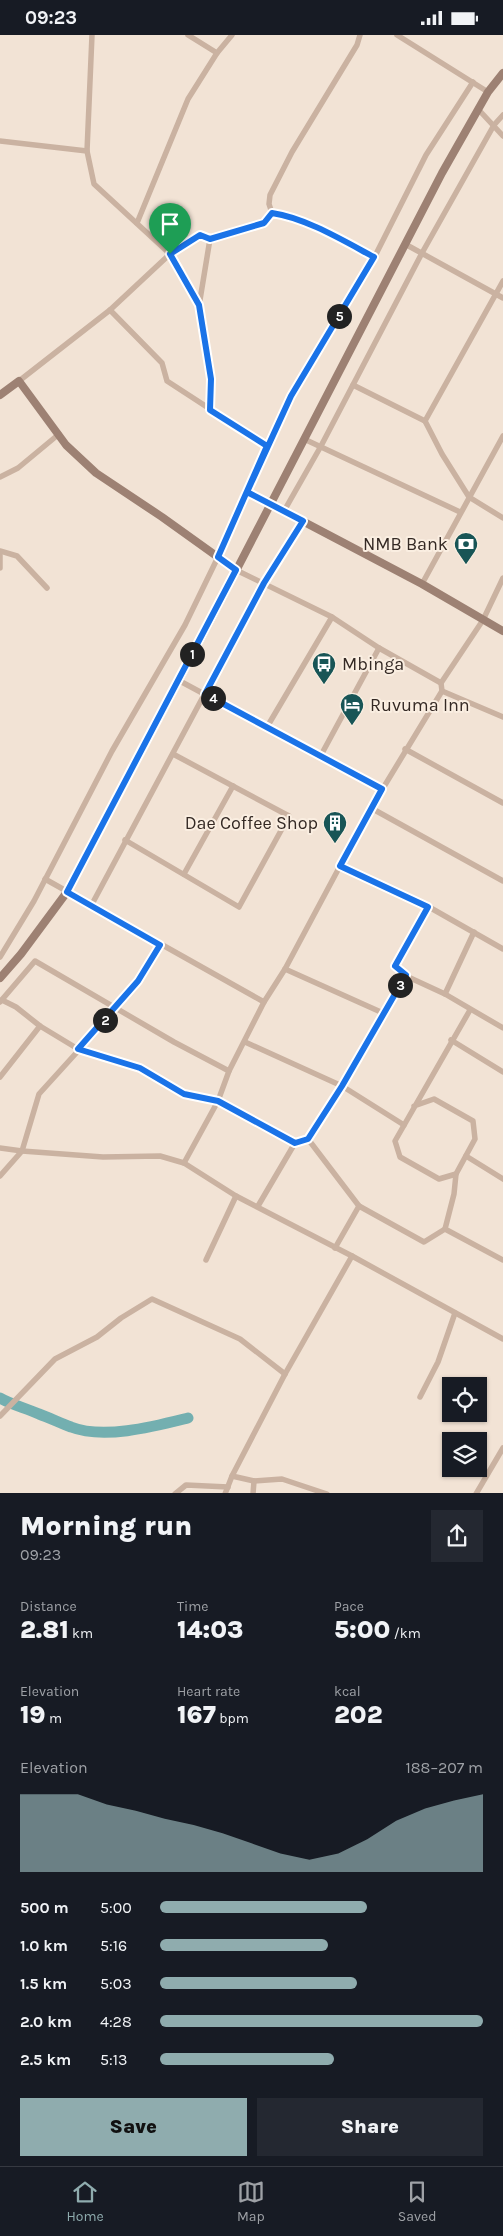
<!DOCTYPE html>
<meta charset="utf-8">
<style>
:root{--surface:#171b24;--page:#242831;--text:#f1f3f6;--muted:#9ea1a6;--line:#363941;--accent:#8facae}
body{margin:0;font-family:Karla,sans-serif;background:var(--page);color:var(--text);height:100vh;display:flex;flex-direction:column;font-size:19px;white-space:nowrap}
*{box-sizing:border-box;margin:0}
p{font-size:16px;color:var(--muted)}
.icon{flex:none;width:28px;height:28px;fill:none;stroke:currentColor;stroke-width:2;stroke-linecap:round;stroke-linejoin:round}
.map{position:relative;height:1458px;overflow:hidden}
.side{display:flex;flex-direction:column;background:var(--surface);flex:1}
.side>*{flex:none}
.controls{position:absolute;left:442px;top:1342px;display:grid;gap:10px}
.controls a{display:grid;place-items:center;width:45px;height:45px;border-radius:0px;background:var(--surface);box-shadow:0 1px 4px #0004;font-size:25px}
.pin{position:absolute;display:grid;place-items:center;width:42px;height:42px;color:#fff;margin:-51px -21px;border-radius:50% 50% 50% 0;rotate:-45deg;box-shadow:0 0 5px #0007}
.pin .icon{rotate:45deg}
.km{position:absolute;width:25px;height:25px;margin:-12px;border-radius:50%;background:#222;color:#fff;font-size:14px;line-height:25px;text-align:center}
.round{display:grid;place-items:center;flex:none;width:52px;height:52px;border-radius:0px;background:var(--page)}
.overview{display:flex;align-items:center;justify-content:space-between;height:85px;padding:0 20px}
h1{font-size:28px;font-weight:800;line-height:38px}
.metrics{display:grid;grid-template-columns:repeat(3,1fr);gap:8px;height:85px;padding:5px 20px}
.metrics div{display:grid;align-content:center}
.metrics b{font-size:25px;font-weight:800}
.metrics small{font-size:14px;font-weight:400}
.metrics p{font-size:14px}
.chart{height:140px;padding:10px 20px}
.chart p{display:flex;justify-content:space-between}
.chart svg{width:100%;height:90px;margin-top:5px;fill:var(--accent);opacity:.7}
.primary-button{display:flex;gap:10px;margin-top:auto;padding:10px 20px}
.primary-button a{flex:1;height:58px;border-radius:0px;background:var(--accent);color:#111;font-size:20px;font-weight:800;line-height:58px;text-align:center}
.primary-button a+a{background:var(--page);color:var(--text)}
ul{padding:0 20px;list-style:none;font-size:16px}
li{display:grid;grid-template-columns:80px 60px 1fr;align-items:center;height:38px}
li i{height:12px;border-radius:6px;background:var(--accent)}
.status{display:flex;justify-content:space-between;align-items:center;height:35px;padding:0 25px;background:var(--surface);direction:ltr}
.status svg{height:14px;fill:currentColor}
.tab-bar{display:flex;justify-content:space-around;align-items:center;height:70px;border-top:1px solid var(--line);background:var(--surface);font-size:14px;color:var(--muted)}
.tab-bar a{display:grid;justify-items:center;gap:2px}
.tab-bar .on{color:var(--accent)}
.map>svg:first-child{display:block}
</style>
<div class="status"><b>09:23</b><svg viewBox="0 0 49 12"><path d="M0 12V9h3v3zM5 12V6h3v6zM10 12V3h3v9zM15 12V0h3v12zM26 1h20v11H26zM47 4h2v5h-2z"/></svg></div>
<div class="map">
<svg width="503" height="1459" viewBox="0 0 503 1459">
<rect width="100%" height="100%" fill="#f2e3d5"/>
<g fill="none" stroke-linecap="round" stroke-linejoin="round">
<path stroke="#73afb0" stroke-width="11" d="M0,1363C12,1370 26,1373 39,1379C50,1383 60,1388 71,1392C104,1405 156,1391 188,1383"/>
<g stroke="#cab2a1" stroke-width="5.5">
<path d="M92,0L87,116L94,149L170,219L199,271"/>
<path d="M188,0L217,18L232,0"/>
<path d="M397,0L488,57"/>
<path d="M478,74L503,101"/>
<path d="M0,106L87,116"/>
<path d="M272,178L269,169L270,160L292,117L357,10L360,0"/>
<path d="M137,188L188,64L217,18"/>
<path d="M210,204L199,271L211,344L210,375"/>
<path d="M405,209L503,263"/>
<path d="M110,275L162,328L167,346L267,411"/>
<path d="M19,346L110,275L170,219L200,200L210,204L264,188L272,178C306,183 344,206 374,223"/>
<path d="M353,350L425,386L503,246"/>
<path d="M425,386L442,419L469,462L503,483"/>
<path d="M304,404L460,477"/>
<path d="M0,442L18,433L59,399"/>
<path d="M247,457L270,469"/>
<path d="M284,476L321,411L422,218L494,90L503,80"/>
<path d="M0,516L17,521L47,553"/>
<path d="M0,520V533"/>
<path d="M236,535L332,582L379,613L441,648"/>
<path d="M422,549L503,401"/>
<path d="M178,645L381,754"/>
<path d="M442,656L503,682"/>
<path d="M267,692L332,582"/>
<path d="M405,714L503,768"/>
<path d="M320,722L379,613"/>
<path d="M371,773L503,846"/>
<path d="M125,805L239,872L289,781L173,719"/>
<path d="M340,831L429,872L503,914"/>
<path d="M184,839L233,751"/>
<path d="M45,844L264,967"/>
<path d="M91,871L264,548L303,486"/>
<path d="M0,922L34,866L112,716L185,590L218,522L291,361L374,223L426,120L473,47"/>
<path d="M285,934L383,978"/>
<path d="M406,941L445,959L503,993"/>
<path d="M445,959L474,897"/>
<path d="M2,965L16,972L40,991L78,1014L140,1033L184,1059L218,1066L295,1108"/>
<path d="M0,967L35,926L174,1007L229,1036"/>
<path d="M451,1005L503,1037"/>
<path d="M245,1007L342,1051L404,1090"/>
<path d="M0,1042L40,991"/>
<path d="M414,1071L434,1064L473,1086L475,1104L456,1139L439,1144L400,1122L395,1106L470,975"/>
<path d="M308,1104L359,1171L424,1207L445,1194"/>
<path d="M0,1113L22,1116L103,1122L160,1121L184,1128L236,1161L352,1221L503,1304"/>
<path d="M466,1121L503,1144"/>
<path d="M184,1128L218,1066L229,1036L264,967L285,934L371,773L442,656L441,648L483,585L503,543"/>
<path d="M456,1139L454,1159L445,1194L503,1225"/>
<path d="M0,1141L22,1116L39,1059L117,973L138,946L160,910"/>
<path d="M258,1171L295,1108L308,1104L342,1051L406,941L395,931L429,872"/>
<path d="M335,1213L359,1171"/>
<path d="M206,1225L236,1161"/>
<path d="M420,1362L438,1327L455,1278"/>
<path d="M0,1381L55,1324L97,1302L121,1283L152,1264L240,1304L285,1339"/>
<path d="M232,1441L254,1446L282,1444L327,1459"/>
<path d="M175,1459L186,1450L228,1452"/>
<path d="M225,1459L232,1441L285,1339L352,1221"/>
<path d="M253,1459L254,1446"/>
<path d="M476,1459L503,1413"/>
</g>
<g stroke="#9d8173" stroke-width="8">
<path d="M0,360L19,346L66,410L96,438L162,482L236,535"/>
<path d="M270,469L422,549L503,596"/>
<path d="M0,943L21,919L67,857L208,590L442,138L488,57L503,38"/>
</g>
</g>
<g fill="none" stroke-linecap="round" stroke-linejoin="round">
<g stroke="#fff" stroke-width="10">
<path id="route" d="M170,219L199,270L211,344L210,375L267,411L218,522L236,535L67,857L160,910L138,946L78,1014L140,1033L184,1059L218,1066L295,1108L308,1104L342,1051L406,940L395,931L428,872L340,831L382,754L205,659L264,548L303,486L247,457L291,361L374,222C344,206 306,183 272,178L264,188L210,204L200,200L170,219"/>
</g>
<use href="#route" stroke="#1a73e8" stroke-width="6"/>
</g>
<defs>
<g id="bank-pin" transform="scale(1.25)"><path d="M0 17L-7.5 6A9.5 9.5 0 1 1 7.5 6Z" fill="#185556" stroke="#faeee1"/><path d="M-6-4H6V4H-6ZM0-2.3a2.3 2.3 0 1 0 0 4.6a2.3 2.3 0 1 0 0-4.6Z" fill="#fff"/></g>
<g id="bus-pin" transform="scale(1.25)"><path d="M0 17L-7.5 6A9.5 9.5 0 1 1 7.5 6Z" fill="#185556" stroke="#faeee1"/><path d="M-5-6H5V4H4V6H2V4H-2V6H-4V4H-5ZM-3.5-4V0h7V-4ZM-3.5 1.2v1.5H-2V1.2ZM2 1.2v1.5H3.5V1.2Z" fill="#fff"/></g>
<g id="hotel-pin" transform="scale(1.25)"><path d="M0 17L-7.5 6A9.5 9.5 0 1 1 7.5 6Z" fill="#185556" stroke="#faeee1"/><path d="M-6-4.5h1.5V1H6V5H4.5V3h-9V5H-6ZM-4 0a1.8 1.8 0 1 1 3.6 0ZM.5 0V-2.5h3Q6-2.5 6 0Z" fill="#fff"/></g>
<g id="building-pin" transform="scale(1.25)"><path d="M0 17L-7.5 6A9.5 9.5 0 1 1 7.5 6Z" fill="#185556" stroke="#faeee1"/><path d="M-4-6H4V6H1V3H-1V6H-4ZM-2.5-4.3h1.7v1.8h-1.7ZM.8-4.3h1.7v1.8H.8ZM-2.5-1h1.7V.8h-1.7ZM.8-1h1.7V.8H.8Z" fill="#fff"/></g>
</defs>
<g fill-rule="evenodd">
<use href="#bank-pin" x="466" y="509"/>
<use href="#bus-pin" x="324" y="629"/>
<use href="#hotel-pin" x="352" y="670"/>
<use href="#building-pin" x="335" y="788"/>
</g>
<g text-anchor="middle" stroke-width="4" stroke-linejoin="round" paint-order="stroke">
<g font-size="18" fill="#342924" stroke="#faeee1" text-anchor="end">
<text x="448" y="515">NMB Bank</text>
<text x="342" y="635" text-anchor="start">Mbinga</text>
<text x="370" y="676" text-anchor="start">Ruvuma Inn</text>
<text x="318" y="794">Dae Coffee Shop</text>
</g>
</g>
</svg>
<div class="controls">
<a><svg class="icon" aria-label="locate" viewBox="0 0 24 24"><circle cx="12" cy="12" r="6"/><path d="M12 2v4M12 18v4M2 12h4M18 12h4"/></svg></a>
<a><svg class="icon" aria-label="layers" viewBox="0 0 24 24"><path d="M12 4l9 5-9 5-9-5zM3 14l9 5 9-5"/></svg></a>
</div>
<div class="pin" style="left:170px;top:219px;background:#1e9e55"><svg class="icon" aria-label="arrive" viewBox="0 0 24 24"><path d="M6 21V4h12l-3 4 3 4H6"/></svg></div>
<b class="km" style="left:192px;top:619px">1</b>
<b class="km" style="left:105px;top:985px">2</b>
<b class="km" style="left:400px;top:950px">3</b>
<b class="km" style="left:213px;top:663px">4</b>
<b class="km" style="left:339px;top:281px">5</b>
</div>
<section class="side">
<div class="overview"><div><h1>Morning run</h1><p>09:23</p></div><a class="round"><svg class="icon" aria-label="share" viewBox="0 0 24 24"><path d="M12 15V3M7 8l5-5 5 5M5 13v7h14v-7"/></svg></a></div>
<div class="metrics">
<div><p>Distance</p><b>2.81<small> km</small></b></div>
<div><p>Time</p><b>14:03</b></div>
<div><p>Pace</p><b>5:00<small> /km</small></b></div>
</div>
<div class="metrics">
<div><p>Elevation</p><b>19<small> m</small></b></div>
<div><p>Heart rate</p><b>167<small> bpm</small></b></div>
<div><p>kcal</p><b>202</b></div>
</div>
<div class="chart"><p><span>Elevation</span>188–207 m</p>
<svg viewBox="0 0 160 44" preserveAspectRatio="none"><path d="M0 44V6L10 6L20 6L30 11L40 14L50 18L60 21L70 25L80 30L90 35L100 38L110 35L120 28L130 19L140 13L150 9L160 6V44z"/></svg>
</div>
<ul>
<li><b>500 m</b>5:00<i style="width:64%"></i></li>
<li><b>1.0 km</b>5:16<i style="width:52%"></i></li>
<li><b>1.5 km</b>5:03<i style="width:61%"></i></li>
<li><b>2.0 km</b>4:28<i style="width:100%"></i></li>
<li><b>2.5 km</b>5:13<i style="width:54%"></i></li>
</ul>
<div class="primary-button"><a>Save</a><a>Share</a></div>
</section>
<nav class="tab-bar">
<a class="on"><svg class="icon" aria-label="home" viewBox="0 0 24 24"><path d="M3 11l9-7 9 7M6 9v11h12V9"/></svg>Home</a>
<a><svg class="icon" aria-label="map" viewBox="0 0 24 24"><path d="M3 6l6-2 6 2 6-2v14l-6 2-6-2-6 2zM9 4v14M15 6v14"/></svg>Map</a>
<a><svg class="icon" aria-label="saved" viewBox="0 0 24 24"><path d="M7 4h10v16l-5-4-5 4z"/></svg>Saved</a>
</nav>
